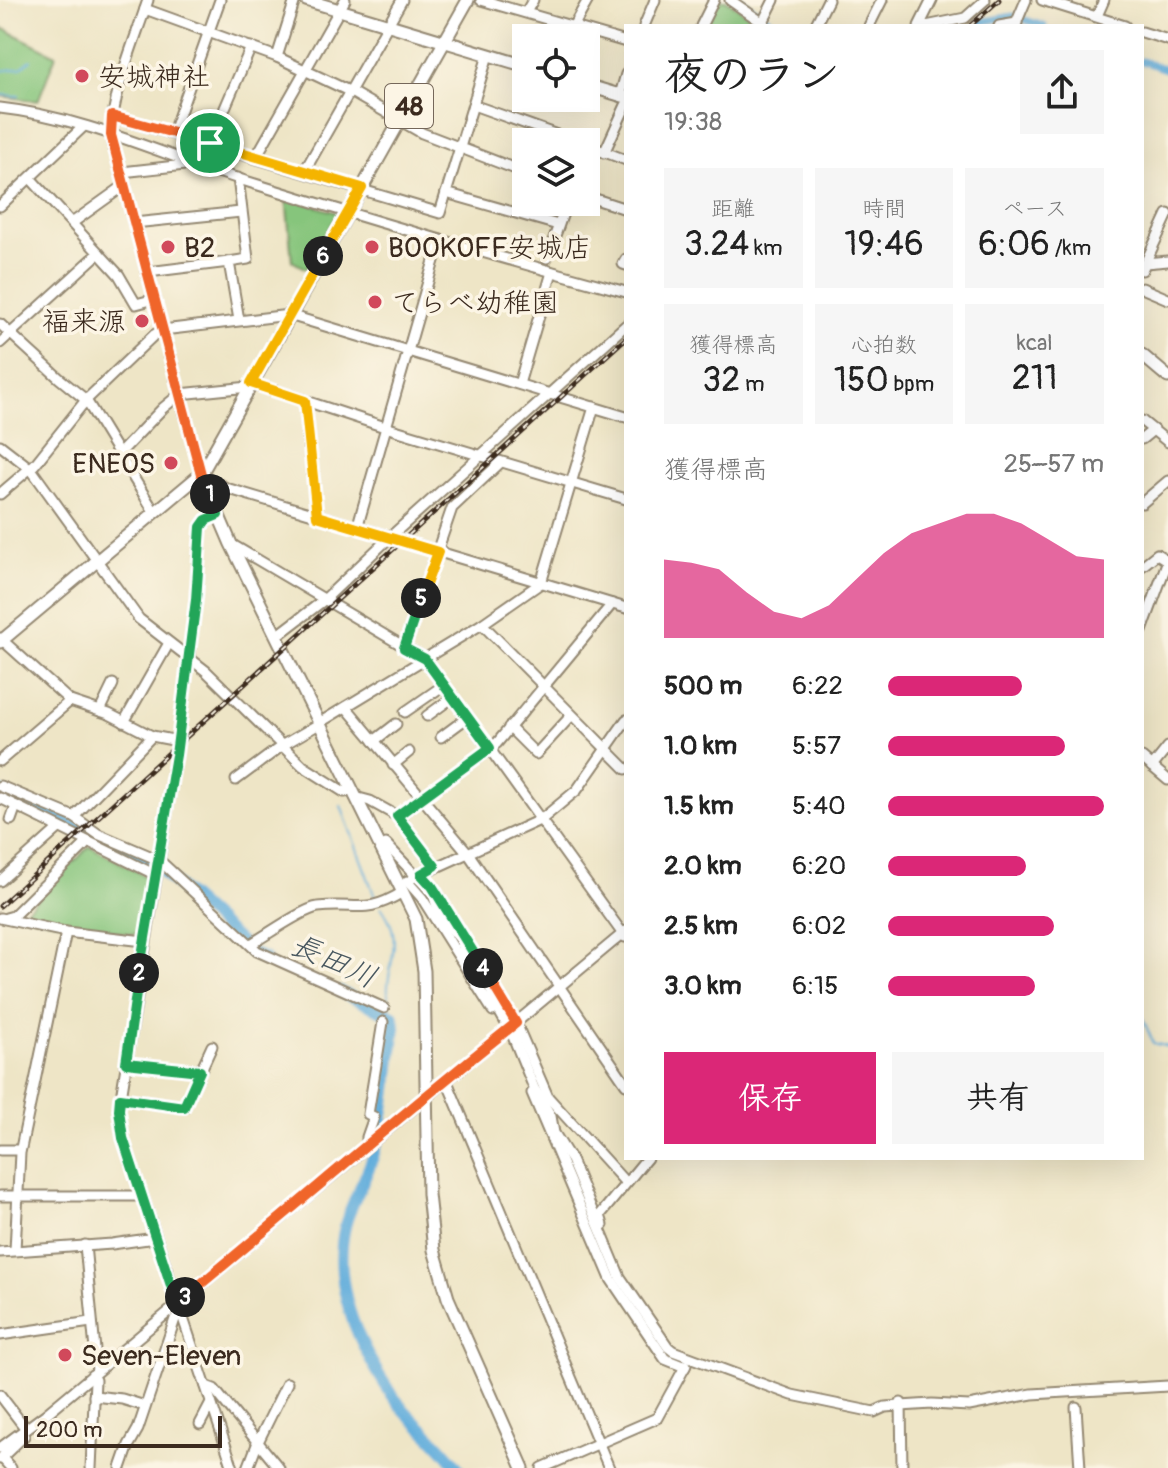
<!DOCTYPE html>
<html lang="ja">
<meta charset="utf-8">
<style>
:root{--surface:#fff;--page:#f6f6f6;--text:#222;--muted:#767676;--accent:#db2777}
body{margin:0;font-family:Pangolin,"Klee One",sans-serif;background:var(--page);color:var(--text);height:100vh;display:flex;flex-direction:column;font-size:30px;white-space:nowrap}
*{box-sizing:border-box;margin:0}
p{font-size:26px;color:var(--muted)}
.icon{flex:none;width:44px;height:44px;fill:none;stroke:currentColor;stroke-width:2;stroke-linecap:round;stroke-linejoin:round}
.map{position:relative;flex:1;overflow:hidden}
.details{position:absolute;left:624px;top:24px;width:520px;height:1136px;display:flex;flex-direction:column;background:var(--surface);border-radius:0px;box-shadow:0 8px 32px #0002}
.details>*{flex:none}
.buttons{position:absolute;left:512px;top:24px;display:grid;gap:16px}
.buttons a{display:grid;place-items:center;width:88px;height:88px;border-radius:0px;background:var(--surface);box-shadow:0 8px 32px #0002;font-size:40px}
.scale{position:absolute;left:24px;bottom:20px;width:198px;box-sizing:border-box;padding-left:8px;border:4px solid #3b2a1e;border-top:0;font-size:22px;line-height:28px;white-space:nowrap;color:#3b2a1e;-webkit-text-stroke:6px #fcf5e5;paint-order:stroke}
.pin{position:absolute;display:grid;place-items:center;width:68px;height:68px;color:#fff;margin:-34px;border:4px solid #fff;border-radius:50%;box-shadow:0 2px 8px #0007}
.km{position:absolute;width:40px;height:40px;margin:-20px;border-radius:50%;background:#222;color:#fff;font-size:22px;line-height:40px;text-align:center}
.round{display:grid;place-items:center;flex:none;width:84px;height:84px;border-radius:0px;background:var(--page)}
.head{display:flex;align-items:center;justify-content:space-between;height:136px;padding:0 40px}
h1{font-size:44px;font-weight:600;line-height:60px}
.metrics{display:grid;grid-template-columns:repeat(3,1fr);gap:12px;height:136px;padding:8px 40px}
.metrics div{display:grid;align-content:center;border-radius:0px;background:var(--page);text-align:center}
.metrics b{font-size:34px;font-weight:600}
.metrics small{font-size:22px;font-weight:400}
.metrics p{font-size:22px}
.chart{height:224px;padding:16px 40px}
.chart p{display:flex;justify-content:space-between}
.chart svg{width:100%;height:144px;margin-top:8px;fill:var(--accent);opacity:.7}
.cta{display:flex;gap:16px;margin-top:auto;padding:16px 40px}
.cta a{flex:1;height:92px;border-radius:0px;background:var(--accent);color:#fff;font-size:32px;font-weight:600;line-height:92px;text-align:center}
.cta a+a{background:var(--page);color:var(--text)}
ul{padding:0 40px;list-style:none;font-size:26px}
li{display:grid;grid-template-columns:128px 96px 1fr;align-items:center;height:60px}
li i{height:20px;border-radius:10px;background:var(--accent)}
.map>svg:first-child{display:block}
</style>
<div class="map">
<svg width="1168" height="1468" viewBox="0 0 1168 1468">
<rect width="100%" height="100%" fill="#fcf5e5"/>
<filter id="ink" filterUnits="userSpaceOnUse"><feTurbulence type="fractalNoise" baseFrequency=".0125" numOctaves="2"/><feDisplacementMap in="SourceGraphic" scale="16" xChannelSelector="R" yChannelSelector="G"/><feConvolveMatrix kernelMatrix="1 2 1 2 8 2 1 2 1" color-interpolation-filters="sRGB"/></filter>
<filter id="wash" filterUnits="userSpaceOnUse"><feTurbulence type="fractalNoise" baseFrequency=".006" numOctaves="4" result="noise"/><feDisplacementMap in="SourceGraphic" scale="32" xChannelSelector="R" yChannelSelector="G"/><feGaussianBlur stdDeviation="1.8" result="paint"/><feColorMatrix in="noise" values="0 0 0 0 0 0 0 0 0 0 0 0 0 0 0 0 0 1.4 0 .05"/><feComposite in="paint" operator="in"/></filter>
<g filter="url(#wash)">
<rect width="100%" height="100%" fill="#eee5c6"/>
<g fill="#86c57c" stroke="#60784d" stroke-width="2">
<path d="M717,0H726L758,22V26H704Z"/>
<path d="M0,27L56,55L38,101L0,96Z"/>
<path d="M286,197L338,213L306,269L292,261Z"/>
<path d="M90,846L147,877L135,935L21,915Z"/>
</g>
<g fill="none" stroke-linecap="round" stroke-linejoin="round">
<g stroke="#64aedc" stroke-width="2">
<path d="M0,71L21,68L31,60"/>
<path d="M0,95L19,96"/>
<path d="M341,806L377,902"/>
<path d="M381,907C412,947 375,974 393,1016"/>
<path d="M1142,1016L1153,1043L1168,1047"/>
</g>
<g stroke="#64aedc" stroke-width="7">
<path d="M740,0L778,26"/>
<path d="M981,22L1013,16L1044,26"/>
<path d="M1142,61L1168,70"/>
</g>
<g stroke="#64aedc" stroke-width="12">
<path d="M0,792L151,862L252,953L265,959"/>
<path d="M340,992L393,1016L395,1027C389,1069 386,1113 374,1153C367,1179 351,1201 345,1226C332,1284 356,1339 386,1386C407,1420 437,1437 458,1468"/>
</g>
</g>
</g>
<g filter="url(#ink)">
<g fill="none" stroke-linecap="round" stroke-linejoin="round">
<g stroke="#948872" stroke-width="13">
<g id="minor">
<path d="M148,0C134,43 113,90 111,135L201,474L226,488L626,608"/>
<path d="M481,0L626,42"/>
<path d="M730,0L763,23"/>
<path d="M1042,0L1125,26"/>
<path d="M145,9L277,57L351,92L422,133L526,173"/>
<path d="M526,12L533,0"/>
<path d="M1097,16L1104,0"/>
<path d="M574,25L588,0"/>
<path d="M644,26L655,0"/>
<path d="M701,26L714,0"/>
<path d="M761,26L774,0"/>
<path d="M815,26L828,0"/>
<path d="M869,26L882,0"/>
<path d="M919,26L932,0"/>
<path d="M926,26L965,18L985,0"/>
<path d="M999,26L1017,23"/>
<path d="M1015,26L1026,0"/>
<path d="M1142,32L1168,40"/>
<path d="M277,57L295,0"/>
<path d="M620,95L626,74"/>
<path d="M473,105L577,142"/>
<path d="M0,108C83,117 161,154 239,179C367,219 496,257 626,292"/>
<path d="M112,116L440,213L488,55"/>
<path d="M173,132L220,0"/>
<path d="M210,143L251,47"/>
<path d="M586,145L626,160"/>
<path d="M604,153L626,105"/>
<path d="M256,157L345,0"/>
<path d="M586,160L592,148"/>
<path d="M122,172L194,164"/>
<path d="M304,172L402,0"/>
<path d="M238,178L248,259L229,262L239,320"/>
<path d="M31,179L119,275L136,304L155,299"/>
<path d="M446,193L558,225"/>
<path d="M586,196L626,209"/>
<path d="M0,206L83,127"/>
<path d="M72,223L125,185"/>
<path d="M134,223L241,212"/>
<path d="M547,258L567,202"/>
<path d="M626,259L623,264L626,265"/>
<path d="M1145,263L1168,261"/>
<path d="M1142,270L1168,214"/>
<path d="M148,272L229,262"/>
<path d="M1142,288L1168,299"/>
<path d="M0,324L59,378L86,400L155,513"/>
<path d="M0,343L99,253"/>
<path d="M251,383L385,427L626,499"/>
<path d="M519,384L552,272"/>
<path d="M305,401L317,516"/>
<path d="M1142,421L1168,442"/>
<path d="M1142,439L1153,430"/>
<path d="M0,445L31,469L139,619L206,671L303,766L344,792L352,791"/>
<path d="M120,453L163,408L180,394L249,387"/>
<path d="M0,494L35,464L86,400L154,335L163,330L289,315L626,417"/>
<path d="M1142,503L1168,481"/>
<path d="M218,515L206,520L201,527L196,600L176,755L119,1110L123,1138L233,1468"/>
<path d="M357,528L440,240"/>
<path d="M231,544L425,659L625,937"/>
<path d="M1142,566L1157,554L1168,561"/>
<path d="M482,624L626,769"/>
<path d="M1142,631L1168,560"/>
<path d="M277,636L324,600L390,537L626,325"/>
<path d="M0,638L70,701L109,714L152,736L178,741"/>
<path d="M404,648L452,508L501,462"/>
<path d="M346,707L468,853L626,1084"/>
<path d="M100,711L113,684"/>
<path d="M405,712L444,685"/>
<path d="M427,716L453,697"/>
<path d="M124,722L169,643"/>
<path d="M319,723L482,624L541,583L594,407"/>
<path d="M509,727L536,754L571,716"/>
<path d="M441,737L468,717"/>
<path d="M374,741L396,724"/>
<path d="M1142,758L1168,780"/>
<path d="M0,761L70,701"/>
<path d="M393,765L409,752"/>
<path d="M1152,767L1168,747"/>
<path d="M236,780L283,745L319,724"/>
<path d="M0,786L74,817L98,834L159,860L257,951L384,1008"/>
<path d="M355,797L370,801L397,816"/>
<path d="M0,798L156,875"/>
<path d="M74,817L152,736"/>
<path d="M11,820L16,806"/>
<path d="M386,844L433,894L440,916L461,940L466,959L475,974L490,986L494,1002L512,1034L534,1088L551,1116L554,1133L571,1160L620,1277L668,1347L673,1351L792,1395L874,1412L885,1407L932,1404L969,1406L1032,1394L1168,1386"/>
<path d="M435,866L397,816L497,743L612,604"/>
<path d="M413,878L542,819L577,790L626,720"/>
<path d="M0,881L59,828"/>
<path d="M407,881L422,898L493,1011"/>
<path d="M438,895L516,1023L548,1097L626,1183"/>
<path d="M0,918L66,932L144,941"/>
<path d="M6,918L13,916L88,842"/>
<path d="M251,944C265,936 303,909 318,907C358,902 363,916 403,892"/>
<path d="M126,1063L200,1071"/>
<path d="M446,1079L609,1468"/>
<path d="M532,1093L611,1279L665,1359L685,1367"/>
<path d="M120,1098L184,1107L212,1046"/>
<path d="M367,1147V1137L374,1117L368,1114L383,1022"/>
<path d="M0,1150H20"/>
<path d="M0,1196H142"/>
<path d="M603,1225L600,1215L647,1158"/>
<path d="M85,1245L97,1371"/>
<path d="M15,1250L20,1153L66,932"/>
<path d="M0,1252L112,1244L155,1238"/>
<path d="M0,1335L91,1322"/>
<path d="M206,1386L214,1389L279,1468"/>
<path d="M0,1395L26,1429"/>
<path d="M94,1396L122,1399L145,1406"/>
<path d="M901,1403L902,1468"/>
<path d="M1076,1407L1080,1468"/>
<path d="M200,1424L211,1403"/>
<path d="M0,1448L46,1414L626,931"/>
<path d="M2,1458L11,1468"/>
<path d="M0,1459L24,1436"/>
<path d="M91,1468L95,1380L92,1375"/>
<path d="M121,1468L129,1445L138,1429L175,1319"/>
<path d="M248,1468L258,1442L287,1383"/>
<path d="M542,1468L657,1418L686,1365"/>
</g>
</g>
<g stroke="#948872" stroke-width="15">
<g id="major">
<path d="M306,0L526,66"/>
<path d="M586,85L626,97"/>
<path d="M1142,355L1168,377"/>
<path d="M201,474L231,544L416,919L424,971L428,1194L434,1250L448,1298L523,1468"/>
<path d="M0,642L201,474L468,0"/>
</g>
</g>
<use href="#minor" stroke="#fff" stroke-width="9"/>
<use href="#major" stroke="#fff" stroke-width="11"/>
<g stroke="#3b2a1e" stroke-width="5">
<g id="rail">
<path d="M970,26L999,0"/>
<path d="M0,906L626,338"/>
</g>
</g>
<use href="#rail" stroke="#fcf5e5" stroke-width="2" stroke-dasharray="6" stroke-linecap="butt"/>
</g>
</g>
<g fill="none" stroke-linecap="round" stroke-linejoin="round" filter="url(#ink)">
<g stroke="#fff" stroke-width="16">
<path id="split-1" d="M210,494L201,474L111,135L112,116L210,143"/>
</g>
<g stroke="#fff" stroke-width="16">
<path id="split-2" d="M139,973L176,755L196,600L201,527L206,520L218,515L210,494"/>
</g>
<g stroke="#fff" stroke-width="16">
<path id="split-3" d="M139,973L126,1063L200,1071L184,1107L120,1098L119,1110L123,1138L177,1304L185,1297"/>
</g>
<g stroke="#fff" stroke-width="16">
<path id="split-4" d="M185,1297C296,1206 404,1112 516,1023L483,968"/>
</g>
<g stroke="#fff" stroke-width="16">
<path id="split-5" d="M421,598L404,648L425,659L490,748L397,816L435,866L421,874L432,886L483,968"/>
</g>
<g stroke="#fff" stroke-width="16">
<path id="split-6" d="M323,256L251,383L305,401L317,516L438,552L421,598"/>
</g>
<g stroke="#fff" stroke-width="16">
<path id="split-7" d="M210,143L362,188L323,256"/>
</g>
<use href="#split-1" stroke="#f0652b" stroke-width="10"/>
<use href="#split-2" stroke="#22a559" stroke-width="10"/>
<use href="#split-3" stroke="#22a559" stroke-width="10"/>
<use href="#split-4" stroke="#f0652b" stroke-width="10"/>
<use href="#split-5" stroke="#22a559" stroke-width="10"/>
<use href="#split-6" stroke="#f5b400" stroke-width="10"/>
<use href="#split-7" stroke="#f5b400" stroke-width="10"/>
</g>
<g fill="#d1495b" stroke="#fcf5e5" stroke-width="3">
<circle cx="82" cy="76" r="8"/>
<circle cx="168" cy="247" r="8"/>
<circle cx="372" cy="247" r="8"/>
<circle cx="375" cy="302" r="8"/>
<circle cx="142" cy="321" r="8"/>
<circle cx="171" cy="463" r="8"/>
<circle cx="65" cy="1355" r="8"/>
</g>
<g text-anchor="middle" stroke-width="7" stroke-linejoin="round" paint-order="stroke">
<rect fill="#fcf5e5" stroke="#75675a" stroke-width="2" x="385" y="84" width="48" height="44" rx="6"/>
<g font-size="26" font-weight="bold" fill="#3b2a1e">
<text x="409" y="115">48</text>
</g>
<g font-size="28" fill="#3b2a1e" stroke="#fcf5e5" text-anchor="start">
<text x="98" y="86">安城神社</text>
<text x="184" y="257">B2</text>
<text x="388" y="257">BOOKOFF安城店</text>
<text x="391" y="312">てらべ幼稚園</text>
<text x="126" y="331" text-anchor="end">福来源</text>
<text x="155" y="473" text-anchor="end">ENEOS</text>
<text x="81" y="1365">Seven-Eleven</text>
</g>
<g font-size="30" font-style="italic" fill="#495860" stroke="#fcf5e5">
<text transform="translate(334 961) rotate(24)" y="10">長田川</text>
</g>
</g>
</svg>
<div class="buttons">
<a><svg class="icon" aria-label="locate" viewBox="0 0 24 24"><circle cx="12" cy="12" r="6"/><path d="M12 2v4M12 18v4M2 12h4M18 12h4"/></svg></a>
<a><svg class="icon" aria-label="layers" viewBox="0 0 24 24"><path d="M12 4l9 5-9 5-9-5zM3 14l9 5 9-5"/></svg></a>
</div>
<div class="scale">200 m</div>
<div class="pin" style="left:210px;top:143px;background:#1e9e55"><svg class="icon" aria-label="arrive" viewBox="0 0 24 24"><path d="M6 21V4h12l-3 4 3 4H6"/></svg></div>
<b class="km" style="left:210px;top:494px">1</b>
<b class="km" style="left:139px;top:973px">2</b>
<b class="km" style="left:185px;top:1297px">3</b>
<b class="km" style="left:483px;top:968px">4</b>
<b class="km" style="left:421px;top:598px">5</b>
<b class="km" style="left:323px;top:256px">6</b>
<section class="details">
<div class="head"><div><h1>夜のラン</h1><p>19:38</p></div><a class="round"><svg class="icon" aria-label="share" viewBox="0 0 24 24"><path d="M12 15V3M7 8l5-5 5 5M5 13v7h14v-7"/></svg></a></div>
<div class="metrics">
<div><p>距離</p><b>3.24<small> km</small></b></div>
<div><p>時間</p><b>19:46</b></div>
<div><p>ペース</p><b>6:06<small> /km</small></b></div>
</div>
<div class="metrics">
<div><p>獲得標高</p><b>32<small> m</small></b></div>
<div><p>心拍数</p><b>150<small> bpm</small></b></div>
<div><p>kcal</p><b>211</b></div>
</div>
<div class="chart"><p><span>獲得標高</span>25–57 m</p>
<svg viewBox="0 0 160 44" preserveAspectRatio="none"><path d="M0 44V20L10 21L20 23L30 30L40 36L50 38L60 34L70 26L80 18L90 12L100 9L110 6L120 6L130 9L140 14L150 19L160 20V44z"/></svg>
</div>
<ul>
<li><b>500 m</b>6:22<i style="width:62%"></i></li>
<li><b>1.0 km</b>5:57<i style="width:82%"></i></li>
<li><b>1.5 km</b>5:40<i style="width:100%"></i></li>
<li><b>2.0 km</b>6:20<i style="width:64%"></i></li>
<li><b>2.5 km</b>6:02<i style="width:77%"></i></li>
<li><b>3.0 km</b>6:15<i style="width:68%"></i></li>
</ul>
<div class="cta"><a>保存</a><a>共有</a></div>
</section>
</div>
